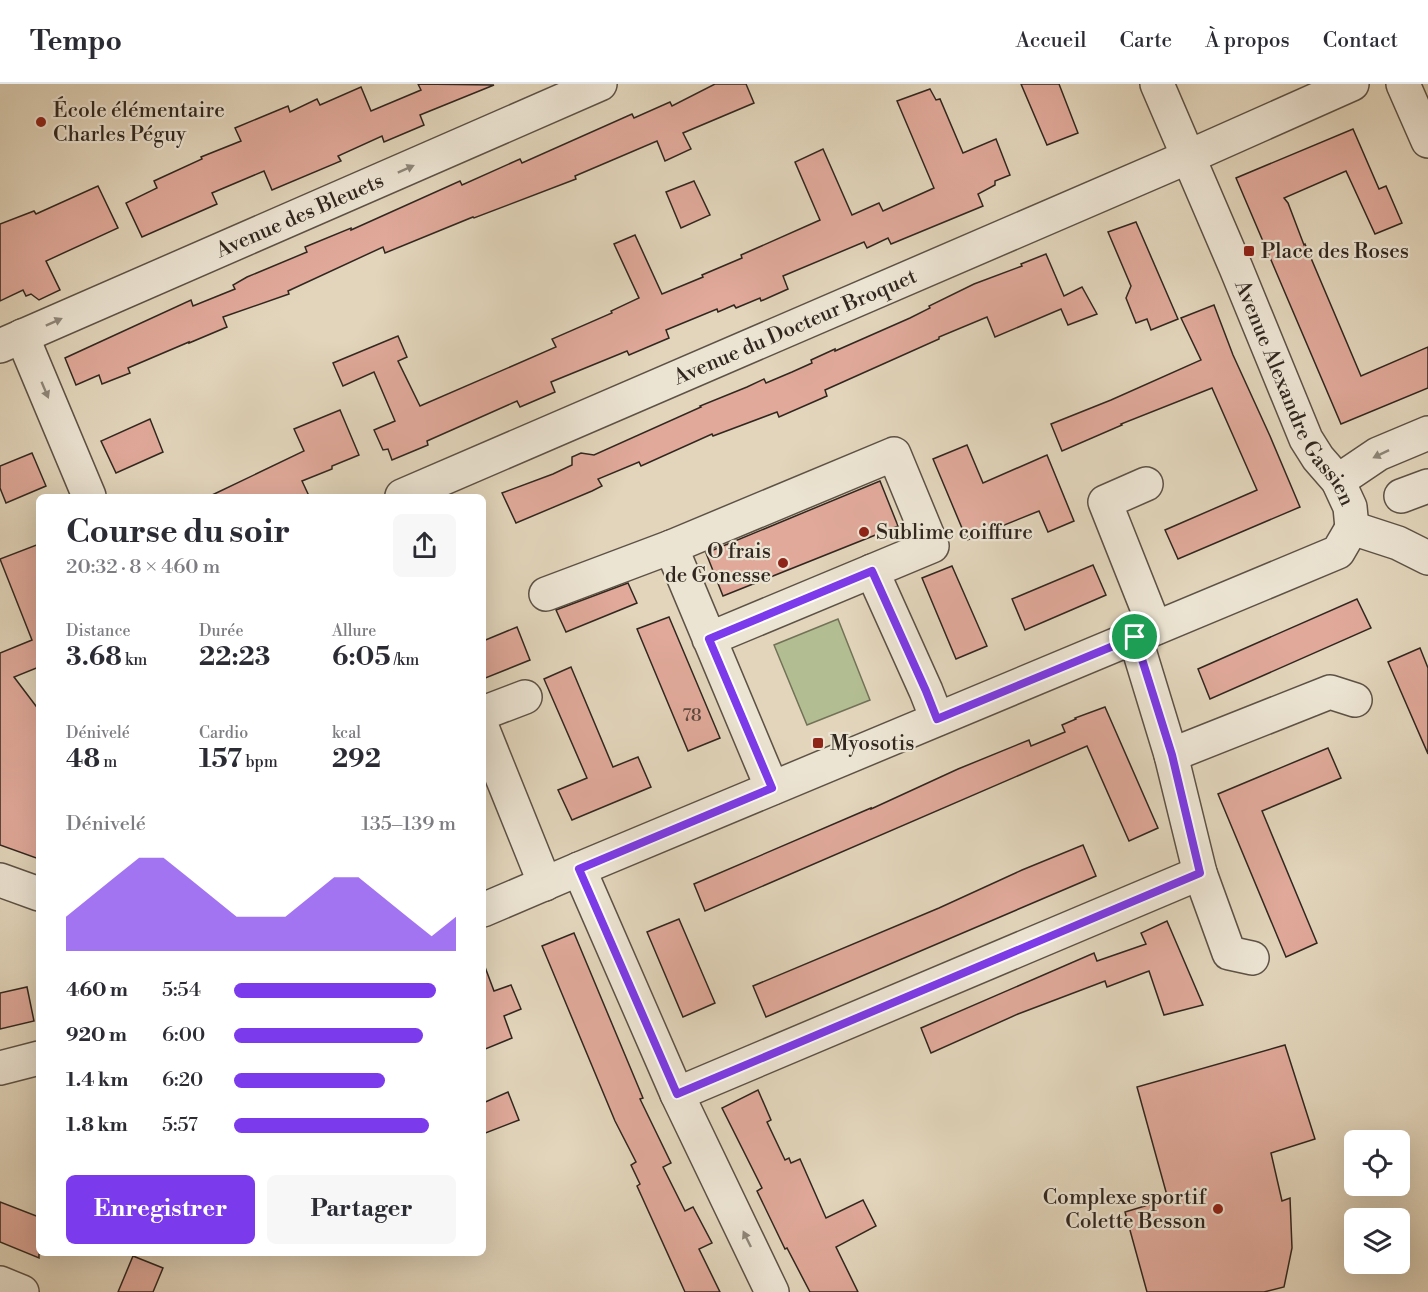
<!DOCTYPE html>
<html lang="fr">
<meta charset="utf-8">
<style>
:root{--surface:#fff;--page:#f7f7f7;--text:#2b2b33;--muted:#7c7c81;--line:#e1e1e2;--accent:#7c3aed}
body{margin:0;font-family:"Libre Bodoni",serif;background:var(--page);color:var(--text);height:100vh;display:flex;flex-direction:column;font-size:22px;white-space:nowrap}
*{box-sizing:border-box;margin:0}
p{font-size:20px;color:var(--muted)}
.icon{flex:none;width:33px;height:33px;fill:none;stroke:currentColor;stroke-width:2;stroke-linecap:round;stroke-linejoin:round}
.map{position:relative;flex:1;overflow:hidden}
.drawer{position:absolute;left:36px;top:410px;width:450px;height:762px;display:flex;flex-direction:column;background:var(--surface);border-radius:9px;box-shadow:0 6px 24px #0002}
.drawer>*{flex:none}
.controls{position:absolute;left:1344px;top:1046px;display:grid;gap:12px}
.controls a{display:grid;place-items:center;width:66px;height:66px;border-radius:9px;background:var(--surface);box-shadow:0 6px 24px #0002;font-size:30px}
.pin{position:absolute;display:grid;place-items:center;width:51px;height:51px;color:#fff;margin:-26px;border:3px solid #fff;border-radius:50%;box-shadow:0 2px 6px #0007}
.round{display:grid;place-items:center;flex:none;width:63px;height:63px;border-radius:9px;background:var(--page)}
.head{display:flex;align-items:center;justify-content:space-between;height:102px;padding:0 30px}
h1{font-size:33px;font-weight:700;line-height:45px}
.figures{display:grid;grid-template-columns:repeat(3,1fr);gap:9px;height:102px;padding:6px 30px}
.figures div{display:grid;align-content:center}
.figures b{font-size:26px;font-weight:700}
.figures small{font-size:16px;font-weight:400}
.figures p{font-size:16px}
.chart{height:168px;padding:12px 30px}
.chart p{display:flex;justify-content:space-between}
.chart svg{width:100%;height:108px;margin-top:6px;fill:var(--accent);opacity:.7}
.button{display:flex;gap:12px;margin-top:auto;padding:12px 30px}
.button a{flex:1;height:69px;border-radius:9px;background:var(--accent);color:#fff;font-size:24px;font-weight:700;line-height:69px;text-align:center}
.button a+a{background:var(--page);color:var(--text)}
ul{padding:0 30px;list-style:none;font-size:20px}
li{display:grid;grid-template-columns:96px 72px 1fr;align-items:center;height:45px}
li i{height:15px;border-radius:8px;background:var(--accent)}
header{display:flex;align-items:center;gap:36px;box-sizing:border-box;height:84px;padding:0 30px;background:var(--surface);border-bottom:2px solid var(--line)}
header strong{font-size:28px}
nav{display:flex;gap:33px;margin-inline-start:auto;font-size:21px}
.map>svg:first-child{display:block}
</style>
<header>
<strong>Tempo</strong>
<nav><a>Accueil</a><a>Carte</a><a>À propos</a><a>Contact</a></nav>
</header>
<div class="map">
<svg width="1428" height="1208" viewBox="0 0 1428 1208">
<rect width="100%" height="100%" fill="#e2d5bb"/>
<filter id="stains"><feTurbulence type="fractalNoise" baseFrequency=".00333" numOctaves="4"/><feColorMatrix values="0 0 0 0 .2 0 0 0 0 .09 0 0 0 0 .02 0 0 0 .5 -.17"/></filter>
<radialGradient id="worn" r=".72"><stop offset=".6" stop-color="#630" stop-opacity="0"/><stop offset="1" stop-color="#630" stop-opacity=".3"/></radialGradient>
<path fill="#b2bd91" stroke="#727258" stroke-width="1.5" d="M838,535L870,616L807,641L774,561Z"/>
<g fill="#e0a99a" stroke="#31271f" stroke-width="1.5">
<path d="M418,0L494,1L420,31L424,41L384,58L382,52L338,72L341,77L272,106L264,87L212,109L217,120L142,153L126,119L157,104L154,97L202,75L201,73L241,57L235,44L288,22L290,28L317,15L320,21L361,3L371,27L421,6Z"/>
<path d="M715,0H746L754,19L683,49L691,65L665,77L657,57L575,92L576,95L474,134L473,133L385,169L383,163L288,207L289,210L223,233L227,243L189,259V258L128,284L130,289L102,300L99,291L76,301L65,274L191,216L193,222L235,205L233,201L247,193L307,168L305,163L351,144V146L460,97L462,101L520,75L522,79L632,30L634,34L670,18L672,22Z"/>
<path d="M1021,0H1059L1078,49L1047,61Z"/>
<path d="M930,5L936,16L940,15L963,69L996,55L1010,91L995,97V101L978,110L983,122L891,160L888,154L867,164L864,158L783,192L788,205L761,217L760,214L736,224L734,221L718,228L717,225L666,246L669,254L629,271L627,267L551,298L555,308L520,323L517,317L427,357L428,361L392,376L388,365L383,366L374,346L395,337L374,288L343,302L333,279L398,252L407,273L398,277L420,322L556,263L552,255L612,229L611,227L639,214L614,160L635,151L662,210L703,193L702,191L742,174L741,171L820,136L795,78L823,65L852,131L879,119L883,127L934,104L897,17Z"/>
<path d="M1353,45L1379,105L1386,102L1402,139L1375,150L1346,87L1284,114L1288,119L1304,161L1305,160L1361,292L1428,263V304L1341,340L1236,94Z"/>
<path d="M694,97L710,131L681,144L666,108Z"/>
<path d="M98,102L118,144L46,177L60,206L39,216L31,210L26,212L23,206L0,217V140L34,127L36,130Z"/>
<path d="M1136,138L1178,235L1151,246L1147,235L1136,239L1126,214L1131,202L1108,148Z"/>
<path d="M1046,170L1064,212L1082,203L1097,230L1068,241L1061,225L995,253L987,233L939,253V255L825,306L827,312L779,333L777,328L713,352L712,350L641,382L639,378L598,395L602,402L592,407L516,439L502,409L553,390L572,381V373L581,369L594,371L701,323L700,322L747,303L764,295L766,299L792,288L812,279L811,276L835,265V267L910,234L930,224L929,222L974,200L1022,182L1021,180Z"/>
<path d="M1214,221L1233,271L1270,352L1300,423L1178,475L1165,446L1257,406L1212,304L1121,340L1122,341L1062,367L1051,340L1111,316L1201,276L1181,234Z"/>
<path d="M340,326L359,371L332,382V385L302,397L309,412H210L304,367L294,345Z"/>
<path d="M150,335L163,368L116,389L101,357Z"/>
<path d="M967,361L983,399L1047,371L1074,437L1048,448L1039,427L967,456L933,375Z"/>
<path d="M32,369L46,402L6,419L0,404V382Z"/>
<path d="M880,397L898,442L723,512L706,469Z"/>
<path d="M39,460V583L14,593L39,626V775L0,761V569L32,556L0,475Z"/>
<path d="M1093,481L1106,511L1025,546L1012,515Z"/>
<path d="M952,482L987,562L956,575L922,494Z"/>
<path d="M628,499L637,519L566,548L556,526Z"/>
<path d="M1357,515L1371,544L1210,615L1198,585Z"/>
<path d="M669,533L720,654L688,667L637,545Z"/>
<path d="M517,543L530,576L483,595V557Z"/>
<path d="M1420,564L1428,584V670L1388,578Z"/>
<path d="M571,583L613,683L638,673L651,703L572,736L558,706L587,694L544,595Z"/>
<path d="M1105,623L1158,744L1129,757L1087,662L705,827L694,800L871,724V725L958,685L1029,656L1031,662L1065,648L1062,641L1076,635L1075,634Z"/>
<path d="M1328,664L1341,694L1262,727L1317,859L1286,873L1218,710Z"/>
<path d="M1083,761L1096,792L766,933L753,902L939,824L1022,786Z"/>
<path d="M679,835L715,919L683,933L647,848Z"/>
<path d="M1167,837L1203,921L1164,931L1149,887L1107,903L1105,897L1018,930L931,969L921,944L1094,869L1097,877L1146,860L1141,849Z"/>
<path d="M574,849L643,1014L640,1015L671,1079L663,1083L685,1127L693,1123L712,1159L699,1165L720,1208H685L637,1102L640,1100L631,1081L636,1078L615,1037L542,862Z"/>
<path d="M483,883H485L494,907L511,901L521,925L504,932L512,954L483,966Z"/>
<path d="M27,903L34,937L0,945V909Z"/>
<path d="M1285,961L1315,1055L1271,1069L1282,1117L1290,1114L1292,1164L1284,1203L1264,1208H1147L1125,1128L1168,1115L1137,1003Z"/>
<path d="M758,1006L771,1036L767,1038L785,1076L789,1074L791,1079L800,1075L826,1134L863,1116L876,1142L836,1163L858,1208H810L787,1164L785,1165L757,1107L762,1104L722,1024Z"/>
<path d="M508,1008L519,1036L483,1050V1019Z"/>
<path d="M0,1118L39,1133V1174L0,1158Z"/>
<path d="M133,1172L163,1184L153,1208H118Z"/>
</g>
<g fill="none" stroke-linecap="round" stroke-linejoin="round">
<g stroke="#5d5246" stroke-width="36">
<g id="minor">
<path id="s1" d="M1157,0L1236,184L1306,355L1318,374L1338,397L1350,423L1352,444"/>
<path d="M1403,0L1428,57"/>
<path d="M22,252L89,412"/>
<path id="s2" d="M0,262L600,0"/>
<path d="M1338,397L1378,370L1428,349"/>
<path d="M1146,400L1105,418L1155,544"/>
<path id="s3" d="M402,412L1188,73L1352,0"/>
<path d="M1401,412L1428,402"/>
<path d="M1352,444L1398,459L1428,474"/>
<path d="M872,487L926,607L937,635"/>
<path d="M546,510L671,463"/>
<path d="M1135,553L1171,671L1200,789L1229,869L1252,874"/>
<path d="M709,555L932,462L894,370L671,463L761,678L772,704"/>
<path d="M483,629L525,613"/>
<path d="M483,646L545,800"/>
<path d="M1171,671L1330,608L1355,616"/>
<path d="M579,785L677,1010L772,1208"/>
<path d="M0,796L39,810"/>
<path d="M483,826L579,785L1338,468L1352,444"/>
<path d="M0,984L39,974"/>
<path d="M677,1010L1200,789"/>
<path d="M0,1199L22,1208"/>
</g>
</g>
<use href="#minor" stroke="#ece4d3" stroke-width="33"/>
</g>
<defs><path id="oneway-solid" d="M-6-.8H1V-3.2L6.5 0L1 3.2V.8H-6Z" transform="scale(1.5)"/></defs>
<g fill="#8e8679">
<use href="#oneway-solid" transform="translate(406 85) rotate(-24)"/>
<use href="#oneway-solid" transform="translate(54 238) rotate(-24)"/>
<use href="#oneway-solid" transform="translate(45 306) rotate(67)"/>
<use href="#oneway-solid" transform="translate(1381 370) rotate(154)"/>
<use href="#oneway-solid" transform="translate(747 1155) rotate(-116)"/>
</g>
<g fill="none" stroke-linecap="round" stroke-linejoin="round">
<g stroke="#fff" stroke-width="12">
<path id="route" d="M872,487L926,607L937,635L1135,553L1172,671L1200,789L677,1010L579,785L772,704L709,555Z"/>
</g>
<use href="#route" stroke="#7c3aed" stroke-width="8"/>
</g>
<g fill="#8f2418" stroke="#ece4d3" stroke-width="2">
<circle cx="41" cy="38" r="6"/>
<rect x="1243" y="161" width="12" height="12" rx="3"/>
<circle cx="864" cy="448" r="6"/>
<circle cx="783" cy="479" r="6"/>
<rect x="812" y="653" width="12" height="12" rx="3"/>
<circle cx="1218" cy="1125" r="6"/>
</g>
<g text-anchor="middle" stroke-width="4.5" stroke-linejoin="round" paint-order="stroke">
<g font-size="18" fill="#5d483e">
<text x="692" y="637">78</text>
</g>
<g font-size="21" fill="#31271f" stroke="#ece4d3" text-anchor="start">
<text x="53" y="33">École élémentaire<tspan x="53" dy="24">Charles Péguy</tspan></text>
<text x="1261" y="174">Place des Roses</text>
<text x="876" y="455">Sublime coiffure</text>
<text x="771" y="474" text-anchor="end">O frais<tspan x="771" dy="24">de Gonesse</tspan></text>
<text x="830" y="666">Myosotis</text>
<text x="1206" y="1120" text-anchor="end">Complexe sportif<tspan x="1206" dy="24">Colette Besson</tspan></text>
</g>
<g font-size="21" fill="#31271f" stroke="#ece4d3">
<text dy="7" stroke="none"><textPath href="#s2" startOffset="327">Avenue des Bleuets</textPath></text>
<text dy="7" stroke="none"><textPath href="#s3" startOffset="428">Avenue du Docteur Broquet</textPath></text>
<text dy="7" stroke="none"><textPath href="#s1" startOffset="339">Avenue Alexandre Gassien</textPath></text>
</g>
</g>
<rect width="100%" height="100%" filter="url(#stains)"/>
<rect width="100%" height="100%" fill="url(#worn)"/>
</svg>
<div class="controls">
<a><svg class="icon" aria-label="locate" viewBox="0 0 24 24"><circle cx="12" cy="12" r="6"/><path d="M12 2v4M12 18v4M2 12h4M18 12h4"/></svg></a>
<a><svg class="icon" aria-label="layers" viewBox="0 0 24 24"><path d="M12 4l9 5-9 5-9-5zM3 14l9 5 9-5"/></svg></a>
</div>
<div class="pin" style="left:1135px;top:553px;background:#1e9e55"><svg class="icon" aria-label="arrive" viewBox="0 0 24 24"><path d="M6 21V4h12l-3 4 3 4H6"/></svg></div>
<section class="drawer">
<div class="head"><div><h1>Course du soir</h1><p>20:32 · 8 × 460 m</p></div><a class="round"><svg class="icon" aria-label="share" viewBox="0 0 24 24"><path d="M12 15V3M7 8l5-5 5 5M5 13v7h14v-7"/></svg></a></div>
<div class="figures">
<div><p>Distance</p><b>3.68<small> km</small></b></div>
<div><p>Durée</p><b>22:23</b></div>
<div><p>Allure</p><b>6:05<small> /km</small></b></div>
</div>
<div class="figures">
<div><p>Dénivelé</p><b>48<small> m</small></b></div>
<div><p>Cardio</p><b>157<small> bpm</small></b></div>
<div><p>kcal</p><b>292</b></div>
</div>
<div class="chart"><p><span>Dénivelé</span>135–139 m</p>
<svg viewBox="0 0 160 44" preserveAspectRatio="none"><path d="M0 44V30L10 22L20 14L30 6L40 6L50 14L60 22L70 30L80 30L90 30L100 22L110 14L120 14L130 22L140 30L150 38L160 30V44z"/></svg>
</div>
<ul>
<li><b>460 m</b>5:54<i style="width:91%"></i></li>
<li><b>920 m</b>6:00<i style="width:85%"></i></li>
<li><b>1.4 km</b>6:20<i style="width:68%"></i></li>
<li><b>1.8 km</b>5:57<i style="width:88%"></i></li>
</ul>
<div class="button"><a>Enregistrer</a><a>Partager</a></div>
</section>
</div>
